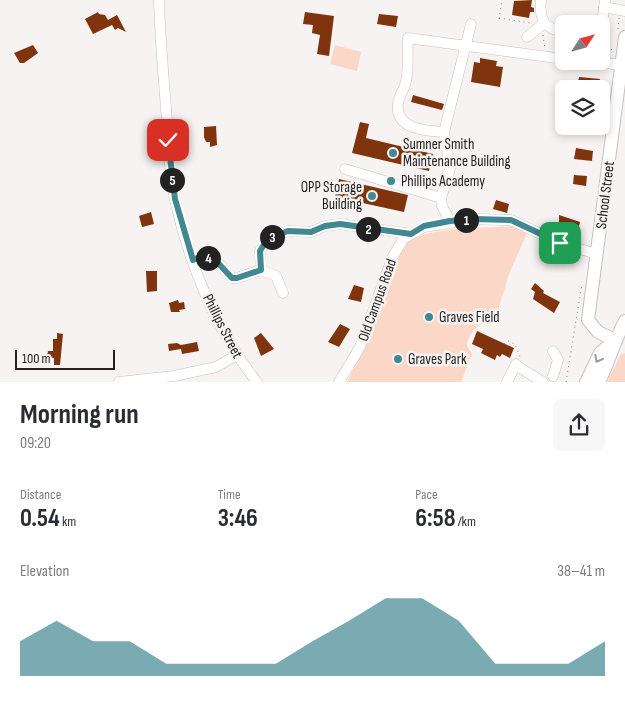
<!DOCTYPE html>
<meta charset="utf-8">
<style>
:root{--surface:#fff;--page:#f7f7f7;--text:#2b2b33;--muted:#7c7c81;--accent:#428893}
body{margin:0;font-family:"Sofia Sans Condensed",sans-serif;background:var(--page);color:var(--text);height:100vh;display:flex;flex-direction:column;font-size:19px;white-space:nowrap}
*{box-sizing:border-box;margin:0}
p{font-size:16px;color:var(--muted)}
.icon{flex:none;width:28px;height:28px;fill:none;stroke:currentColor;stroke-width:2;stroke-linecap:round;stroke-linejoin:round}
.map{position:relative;height:382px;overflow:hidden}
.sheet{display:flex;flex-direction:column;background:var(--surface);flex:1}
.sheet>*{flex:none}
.needle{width:32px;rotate:54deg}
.buttons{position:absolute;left:555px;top:15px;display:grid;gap:10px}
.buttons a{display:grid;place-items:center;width:55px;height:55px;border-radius:8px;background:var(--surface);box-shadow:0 2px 8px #0003;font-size:25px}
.scale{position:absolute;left:15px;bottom:12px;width:100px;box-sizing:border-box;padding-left:5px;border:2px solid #222020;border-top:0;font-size:14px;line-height:18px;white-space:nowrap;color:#222020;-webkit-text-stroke:4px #f7f3f2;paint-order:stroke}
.pin{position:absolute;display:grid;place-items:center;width:42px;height:42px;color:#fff;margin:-21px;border-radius:10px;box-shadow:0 2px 8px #0006}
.km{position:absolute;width:25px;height:25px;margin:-12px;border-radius:50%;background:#222;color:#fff;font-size:14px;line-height:25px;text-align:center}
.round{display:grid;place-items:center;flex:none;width:52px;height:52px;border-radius:8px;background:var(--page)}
.head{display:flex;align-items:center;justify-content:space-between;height:85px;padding:0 20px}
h1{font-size:28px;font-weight:700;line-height:38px}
.figures{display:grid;grid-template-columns:repeat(3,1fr);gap:8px;height:85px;padding:5px 20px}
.figures div{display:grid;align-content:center}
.figures b{font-size:25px;font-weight:700}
.figures small{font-size:14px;font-weight:400}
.figures p{font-size:14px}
.chart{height:140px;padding:10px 20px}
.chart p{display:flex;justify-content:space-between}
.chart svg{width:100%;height:90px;margin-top:5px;fill:var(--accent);opacity:.7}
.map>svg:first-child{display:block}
</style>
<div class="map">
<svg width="625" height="382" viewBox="0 0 625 382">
<rect width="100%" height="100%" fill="#f7f3f2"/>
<g fill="#fbd7c8">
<path d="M335,45L361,52L357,71L330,64Z"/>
<path d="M512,226L528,231L509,274L497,314C483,323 469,328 467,346L472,354L461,382H347C365,347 381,311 395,273C398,263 398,250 407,242C425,227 488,228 512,226Z"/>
<path d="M625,353V382H607L621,354Z"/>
</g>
<g fill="#7f340e">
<path d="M532,0L531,7L534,8V12H530L529,18L512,15L514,1Z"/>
<path d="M98,12L99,14L105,15L108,20L117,15L126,32L118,28L115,30L112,25L93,34L85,19Z"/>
<path d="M305,12L334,16L329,56L317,54L320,35L312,33L313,25L303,24Z"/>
<path d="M379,14L398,16L396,27L377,24Z"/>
<path d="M33,45L38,53L24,63H20L14,53Z"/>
<path d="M480,58L497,61L496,66L503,67L500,87L471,82L474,62L480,63Z"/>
<path d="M579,77L600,79L598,89H587L588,84L578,82Z"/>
<path d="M413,95L444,104L442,110L411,102Z"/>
<path d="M360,122L369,124L366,138L433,154L429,171L352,153Z"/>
<path d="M216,126L217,145L210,147V142H206L204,137V127Z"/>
<path d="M576,148L593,151L592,161L574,159Z"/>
<path d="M574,175L587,176L586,186L573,184Z"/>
<path d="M339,179L408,195L404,212L335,197Z"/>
<path d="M496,200L509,204L507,213L493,209Z"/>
<path d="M151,212L154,224L142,227L139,216Z"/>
<path d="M559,215L580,222L577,234L559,228Z"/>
<path d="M146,271H157V291L147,292Z"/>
<path d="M535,283L544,291L543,293L560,302L554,313L533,299L535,292L531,289Z"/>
<path d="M354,285L364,288L361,302L348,299Z"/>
<path d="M178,300L179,303L184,302L185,309L179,310L180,312H171L169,303Z"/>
<path d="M340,324L350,329L339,347L328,342Z"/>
<path d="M477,331L514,348L510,358L502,354L500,357L497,355L495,360L481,353L483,349L472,344Z"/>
<path d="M57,333L63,334L60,365H54V358L47,357L48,351H53V339H57Z"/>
<path d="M261,333L274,349L261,356L254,338Z"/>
<path d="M197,342L199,351L182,354L181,349L169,351L168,344L177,343L181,345Z"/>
</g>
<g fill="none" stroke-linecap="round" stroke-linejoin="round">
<g stroke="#c5c1c0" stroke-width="11">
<g id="minor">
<path d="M159,0C160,40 164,81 167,121C169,147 169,174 175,200C189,263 216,331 257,382"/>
<path d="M541,0C539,19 544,29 564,32"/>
<path d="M604,7L625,11"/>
<path d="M596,24L603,16L605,0"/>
<path d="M527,37L543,24"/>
<path d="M590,61L621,65"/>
<path d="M444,132C425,131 394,129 398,103C399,95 405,89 406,81C409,68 407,52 408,38L564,59"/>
<path d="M345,169L441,198"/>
<path d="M450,221L442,206L441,198L450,169L444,132L471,24"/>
<path d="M193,260L203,256L219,264L232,278H237L261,270"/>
<path d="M283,293L276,276L261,270L260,251L268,239L288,231L311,232L325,226L340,224L411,234"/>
<path d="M517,366L543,382"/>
<path d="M553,376L558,360L553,351"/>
<path d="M119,382L174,376L216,367L237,355"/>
<path d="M339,382L360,347L393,256L404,238L424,227L474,219L511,220L560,243L597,254"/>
<path d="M507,382L516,364"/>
</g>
</g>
<g stroke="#c5c1c0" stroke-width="14">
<g id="major">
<path d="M615,340L598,332L588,320L625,37"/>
<path d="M586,382L600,353L615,340"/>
<path d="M599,382C609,362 614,341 625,321"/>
</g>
</g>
<g stroke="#868382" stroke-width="1" stroke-dasharray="1 4" stroke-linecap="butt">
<path d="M499,18L530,23"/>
<path d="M499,19L502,0"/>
<path d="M618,29L619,18"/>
<path d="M543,35L545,49"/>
<path d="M601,42L609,49"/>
<path d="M601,48L615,50"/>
<path d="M504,344L508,341L515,344L520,357"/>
<path d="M566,382L582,284"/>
</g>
<use href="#minor" stroke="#fff" stroke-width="10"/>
<use href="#major" stroke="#fff" stroke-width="12"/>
</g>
<defs><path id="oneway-chevron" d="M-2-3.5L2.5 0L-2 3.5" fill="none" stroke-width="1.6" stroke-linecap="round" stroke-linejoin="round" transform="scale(1.25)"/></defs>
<use stroke="#9c9b9b" href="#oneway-chevron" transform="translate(598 359) rotate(118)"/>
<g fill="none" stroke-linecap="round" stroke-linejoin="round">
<g stroke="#fff" stroke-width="10">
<path id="route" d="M168,140L175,199L193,260L202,256L219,264L232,278H237L261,270L260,251L268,238L288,231L311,232L325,226L340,224L411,234L424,226L450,221L474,219L511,220L560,243"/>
</g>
<use href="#route" stroke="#428893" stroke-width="6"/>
</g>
<g fill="#428893" stroke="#f7f3f2" stroke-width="2">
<circle cx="393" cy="153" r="5"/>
<circle cx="391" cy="181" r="5"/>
<circle cx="372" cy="196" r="5"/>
<circle cx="429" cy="317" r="5"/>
<circle cx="398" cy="359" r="5"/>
</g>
<g text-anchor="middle" stroke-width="5" stroke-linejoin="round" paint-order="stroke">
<g font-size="15" fill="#222020" stroke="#f7f3f2" text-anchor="start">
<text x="403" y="149">Sumner Smith<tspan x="403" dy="17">Maintenance Building</tspan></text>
<text x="401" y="186">Phillips Academy</text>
<text x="362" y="192" text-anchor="end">OPP Storage<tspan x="362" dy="17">Building</tspan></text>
<text x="439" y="322">Graves Field</text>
<text x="408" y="364">Graves Park</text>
</g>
<g font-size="15" fill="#222020" stroke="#f7f3f2">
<text transform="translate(605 195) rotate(-83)" y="5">School Street</text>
<text transform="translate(377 300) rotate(-70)" y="5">Old Campus Road</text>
<text transform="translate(223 326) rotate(63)" y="5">Phillips Street</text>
</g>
</g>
</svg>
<div class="buttons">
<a><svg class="needle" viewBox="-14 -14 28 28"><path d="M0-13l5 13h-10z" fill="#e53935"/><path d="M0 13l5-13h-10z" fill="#7c7c81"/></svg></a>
<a><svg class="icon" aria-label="layers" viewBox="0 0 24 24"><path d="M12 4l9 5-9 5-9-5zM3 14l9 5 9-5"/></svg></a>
</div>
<div class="scale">100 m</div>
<div class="pin" style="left:560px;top:243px;background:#1e9e55"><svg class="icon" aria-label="arrive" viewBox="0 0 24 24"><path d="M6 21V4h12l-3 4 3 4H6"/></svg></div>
<div class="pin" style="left:168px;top:140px;background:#d93025"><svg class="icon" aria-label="check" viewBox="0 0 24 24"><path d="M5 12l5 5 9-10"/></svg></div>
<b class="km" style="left:466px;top:220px">1</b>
<b class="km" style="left:368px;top:229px">2</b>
<b class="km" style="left:272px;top:237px">3</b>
<b class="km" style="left:208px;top:258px">4</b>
<b class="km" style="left:172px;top:180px">5</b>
</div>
<section class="sheet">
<div class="head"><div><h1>Morning run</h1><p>09:20</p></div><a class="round"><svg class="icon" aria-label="share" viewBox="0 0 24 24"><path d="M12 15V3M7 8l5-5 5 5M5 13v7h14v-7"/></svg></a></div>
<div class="figures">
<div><p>Distance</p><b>0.54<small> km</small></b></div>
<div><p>Time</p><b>3:46</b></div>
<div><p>Pace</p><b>6:58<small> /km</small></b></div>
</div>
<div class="chart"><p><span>Elevation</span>38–41 m</p>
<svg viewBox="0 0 160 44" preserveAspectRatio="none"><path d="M0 44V27L10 17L20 27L30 27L40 38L50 38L60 38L70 38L80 27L90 17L100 6L110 6L120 17L130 38L140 38L150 38L160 27V44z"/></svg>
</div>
</section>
